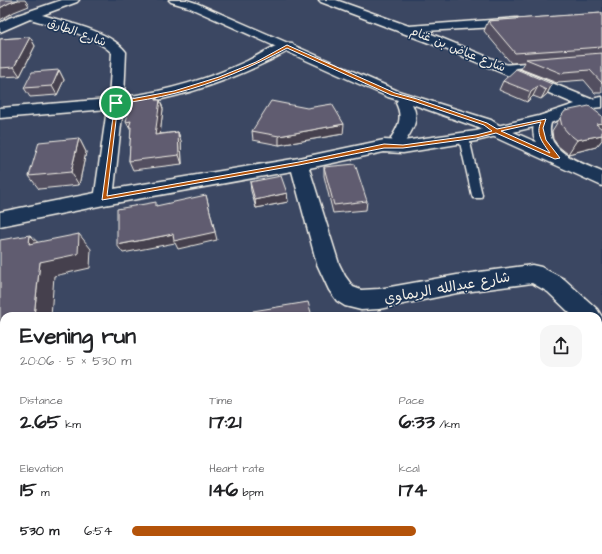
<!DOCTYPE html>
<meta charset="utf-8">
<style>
:root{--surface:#fff;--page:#f6f6f6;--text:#202124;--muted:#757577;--accent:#b45309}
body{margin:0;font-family:"Architects Daughter","Playpen Sans Arabic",sans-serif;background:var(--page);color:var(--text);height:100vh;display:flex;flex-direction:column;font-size:15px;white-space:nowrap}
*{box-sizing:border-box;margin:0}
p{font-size:13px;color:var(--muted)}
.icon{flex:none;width:22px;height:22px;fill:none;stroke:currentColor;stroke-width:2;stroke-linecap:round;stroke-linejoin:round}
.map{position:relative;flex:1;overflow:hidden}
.sheet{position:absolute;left:0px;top:312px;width:602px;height:242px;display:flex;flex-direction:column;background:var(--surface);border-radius:12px 12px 0 0;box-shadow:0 1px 3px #0004}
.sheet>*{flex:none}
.pin{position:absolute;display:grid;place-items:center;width:34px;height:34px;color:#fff;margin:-17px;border:2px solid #fff;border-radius:50%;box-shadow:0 1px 4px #0007}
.round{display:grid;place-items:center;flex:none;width:42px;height:42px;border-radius:12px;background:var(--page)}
.headline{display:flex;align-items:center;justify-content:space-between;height:68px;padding:0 20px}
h1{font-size:22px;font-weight:700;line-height:30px}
.metrics{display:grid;grid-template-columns:repeat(3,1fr);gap:6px;height:68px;padding:4px 20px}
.metrics div{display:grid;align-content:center}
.metrics b{font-size:20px;font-weight:700}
.metrics small{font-size:11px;font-weight:400}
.metrics p{font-size:11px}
ul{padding:0 20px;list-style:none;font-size:13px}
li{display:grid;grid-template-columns:64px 48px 1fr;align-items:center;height:30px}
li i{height:10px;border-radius:5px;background:var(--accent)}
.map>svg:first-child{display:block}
</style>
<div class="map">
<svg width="602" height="554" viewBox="0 0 602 554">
<rect width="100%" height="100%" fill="#2b3d5c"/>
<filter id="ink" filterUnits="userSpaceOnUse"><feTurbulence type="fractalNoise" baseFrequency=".025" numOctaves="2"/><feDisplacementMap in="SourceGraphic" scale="8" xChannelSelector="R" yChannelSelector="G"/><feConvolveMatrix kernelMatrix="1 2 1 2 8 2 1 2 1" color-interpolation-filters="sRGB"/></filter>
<g filter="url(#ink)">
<path fill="#3b4662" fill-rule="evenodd" d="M0,0H602V554H0ZM4,316H598V550H4Z"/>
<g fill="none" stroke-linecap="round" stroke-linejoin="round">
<g stroke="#f4f1e8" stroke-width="3">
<g id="service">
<path d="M538,62H541V66L503,69L499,67L503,65Z"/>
<path d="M464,135L469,138L482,195L481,198H473L472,195L459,138Z"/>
</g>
</g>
<g stroke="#f4f1e8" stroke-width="3">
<g id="minor">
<path d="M62,0H79L77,2L42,15C66,22 111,31 126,52L124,97C167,91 208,79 247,61C258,56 281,40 292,43L294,46L292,49C239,78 183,98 123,106L114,189L299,158L384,140L403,141L476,131L539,116L575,104L453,52L321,2L319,0H336L409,26L517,18L521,19L523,22L521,25L517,26L424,31L591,99L602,97V107L592,108L550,123L476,141L403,153L384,152L309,168L339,264L345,276L353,287L361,290L379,289L457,275L532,265L541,267L564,279L597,309L602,317V342L598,340V316H573L548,292L532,283L457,293L379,309L361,310L345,306L337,301L329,290L317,264L292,171L104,205L0,226V212L95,193L107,109L0,118V108L109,99L112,53C94,35 54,26 30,19L0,32V23L9,18Z"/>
<path d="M602,508V540L598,541V509Z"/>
<path d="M480,550H525L524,554H479Z"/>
</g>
</g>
<g stroke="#f4f1e8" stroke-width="3">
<path id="tertiary" d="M169,0H187L196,3L398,91L491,120L502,127L536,142C532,133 532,125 538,117L544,115L550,117L552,120C540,150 582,163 602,172V186L490,135L479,128L412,104C420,119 413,129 405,142L399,143L393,142L391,138C399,126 403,117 396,103L398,100L388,97L188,7L171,2Z"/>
</g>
<use href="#service" fill="#1d3557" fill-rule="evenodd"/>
<use href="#minor" fill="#1d3557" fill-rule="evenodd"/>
<use href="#tertiary" fill="#1d3557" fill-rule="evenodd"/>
</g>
<g fill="#534f60" stroke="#f4f1e8">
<path d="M602,13V93H595L584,80L558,82L557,83L521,69L525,62L511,63L484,31L488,21Z"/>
<path d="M30,37L35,46L20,76L0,77V39Z"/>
<path d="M59,70L64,80L57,95L30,97L24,88Z"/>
<path d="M503,81L552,84L547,94L541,99L533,96L527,102L499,90Z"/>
<path d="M156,96L158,100H160L163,109L160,134L178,132L181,141L182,164L133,170L129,161L131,131L126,122Z"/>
<path d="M602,116V140L596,147L568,154L558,146L553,139L552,131L560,118Z"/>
<path d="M252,131L343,134L279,145L253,140Z"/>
<path d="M79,138L86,152L79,185L39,189L29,176Z"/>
<path d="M324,167L367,201L366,210L333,213L324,176Z"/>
<path d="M250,182L287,193L288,202L256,208L251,191Z"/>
</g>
<g fill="#44404e" stroke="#f4f1e8">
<path d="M18,0H25L29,6L14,12L0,20V8L9,3Z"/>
<path d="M30,37L35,46L20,76L14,67Z"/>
<path d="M59,70L64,80L57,95L52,86Z"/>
<path d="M552,84L547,94L541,99L546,90Z"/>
<path d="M538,86L533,96L527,102L531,92Z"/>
<path d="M156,96L159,105L160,100L163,109L159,144L155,135L156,100Z"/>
<path d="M602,123V134L596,124Z"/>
<path d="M344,124L343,134L279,145V136Z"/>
<path d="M178,132L181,141L182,164L179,155Z"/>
<path d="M602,135V140L596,147L568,154L577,140Z"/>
<path d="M79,138L86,152L79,185L71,172Z"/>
<path d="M287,193L288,202L256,208L255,200Z"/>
<path d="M206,195L217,240L178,249L175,243L123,253L117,245L173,234Z"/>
<path d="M79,234L91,249L90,268L54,276L51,316H34L40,262Z"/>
<path d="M30,235L45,249L29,244Z"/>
<path d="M4,417V430L0,431V418Z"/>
</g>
<g fill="#615c70" stroke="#f4f1e8">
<path d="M0,0H18L9,3L0,8Z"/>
<path d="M602,13V47L515,53L488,21L570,15Z"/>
<path d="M30,37L14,67L0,68V39Z"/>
<path d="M602,53V83L590,70L564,72L563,74L526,59Z"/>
<path d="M516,69L552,84L546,90L538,86L531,92L503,81Z"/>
<path d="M59,70L52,86L24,88L32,72Z"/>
<path d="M156,96V100H160L155,135L178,132L179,155L129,161L131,127H129L131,121L126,122L131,98Z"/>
<path d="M271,101L307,108L332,104L344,124L279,136L252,131Z"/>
<path d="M589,106L602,116V123L596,124L602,129V135L577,140L568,133L562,126L560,118L565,111Z"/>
<path d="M79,138L71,172L29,176L39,142Z"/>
<path d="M355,164L367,201L334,205L324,167Z"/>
<path d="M281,176L287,193L255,200L250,182Z"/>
<path d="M206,195L215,232L174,241L173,234L117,245V209L156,202V206Z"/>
<path d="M79,234L78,254L40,262L34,316H4V417L0,418V240L30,235L29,244Z"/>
<path d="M308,302L312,316H254L253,311Z"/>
</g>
</g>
<path fill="#b45309" stroke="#fff" fill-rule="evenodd" d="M287,45L395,93L417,99L487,123L497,129L546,119L543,128L546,140L560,158L555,159L496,133L476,138L403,148H384L299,165L102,200L115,102L174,91L219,77L256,62ZM287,48L391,95L413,101L484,125L492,131L476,135L403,145L384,144L299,162L107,196L118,104C138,101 157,98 176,93C215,83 252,67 287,48ZM541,122C535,134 543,143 550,153L501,131Z"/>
<g text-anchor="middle" stroke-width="3" stroke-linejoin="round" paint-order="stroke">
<g font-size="12" fill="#f4f1e8" stroke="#1d3557">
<text transform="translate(77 32) rotate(20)" y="4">شارع الطارق</text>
<text transform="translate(458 49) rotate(22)" y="4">شارع عياض بن غنام</text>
</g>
<g font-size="14" fill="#f4f1e8" stroke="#1d3557">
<text transform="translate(447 287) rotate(-10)" y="5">شارع عبدالله الريماوي</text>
</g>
</g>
</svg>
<div class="pin" style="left:116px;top:103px;background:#1e9e55"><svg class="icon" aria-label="arrive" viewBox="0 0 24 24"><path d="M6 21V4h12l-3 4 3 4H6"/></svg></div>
<section class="sheet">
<div class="headline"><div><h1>Evening run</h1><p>20:06 · 5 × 530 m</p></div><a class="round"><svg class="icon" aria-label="share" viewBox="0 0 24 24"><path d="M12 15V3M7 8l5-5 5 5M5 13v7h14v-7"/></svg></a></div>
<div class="metrics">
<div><p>Distance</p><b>2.65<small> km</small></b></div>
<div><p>Time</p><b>17:21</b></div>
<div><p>Pace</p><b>6:33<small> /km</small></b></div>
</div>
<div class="metrics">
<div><p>Elevation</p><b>15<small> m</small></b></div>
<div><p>Heart rate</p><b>146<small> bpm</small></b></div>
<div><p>kcal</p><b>174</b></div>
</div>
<ul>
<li><b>530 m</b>6:54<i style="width:63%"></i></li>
</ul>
</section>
</div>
